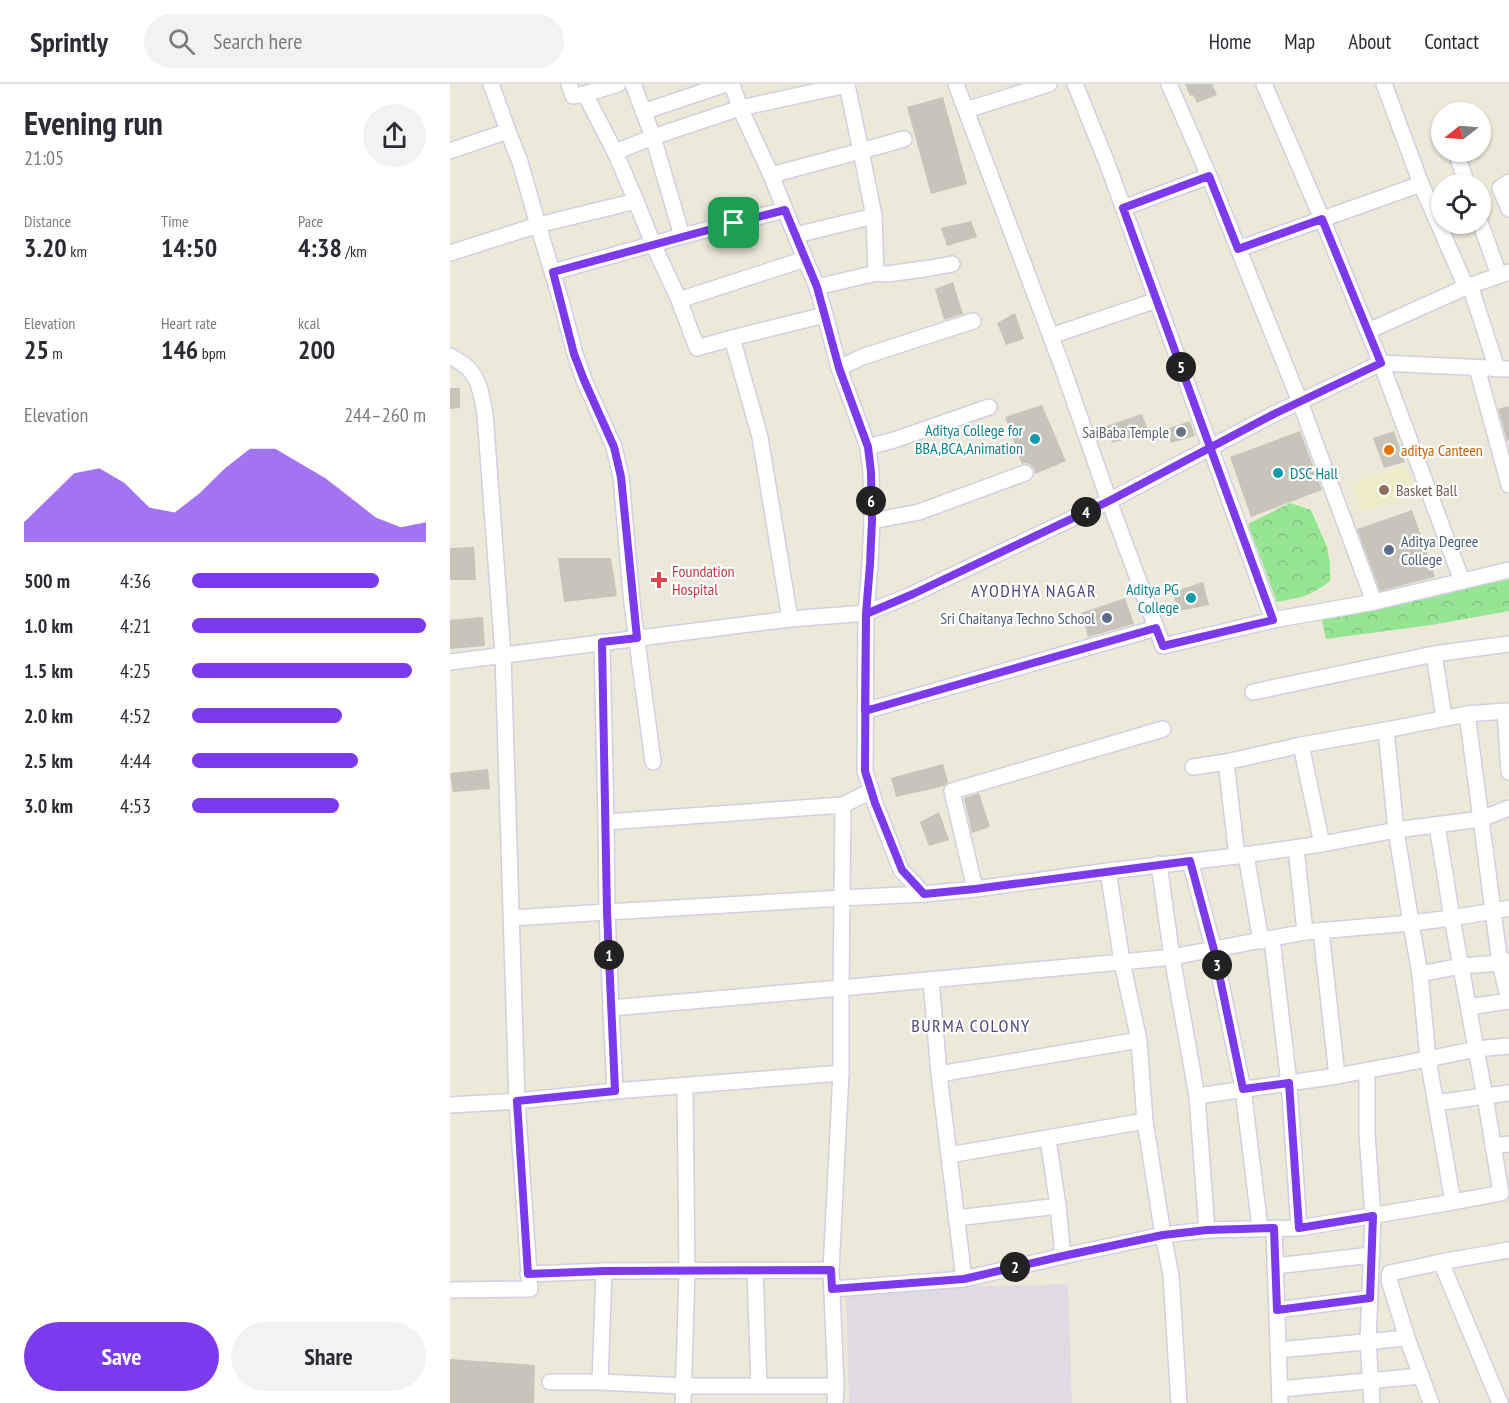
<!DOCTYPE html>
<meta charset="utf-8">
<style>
:root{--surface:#fff;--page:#f2f2f3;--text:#2b2b33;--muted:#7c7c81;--line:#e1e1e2;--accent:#7c3aed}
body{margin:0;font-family:"PT Sans Narrow",sans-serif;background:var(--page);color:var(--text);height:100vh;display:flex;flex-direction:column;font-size:22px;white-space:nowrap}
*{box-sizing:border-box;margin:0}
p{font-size:20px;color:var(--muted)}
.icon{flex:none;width:33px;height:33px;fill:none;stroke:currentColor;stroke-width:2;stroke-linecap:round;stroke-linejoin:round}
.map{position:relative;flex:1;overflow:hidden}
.drawer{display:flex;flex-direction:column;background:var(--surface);width:450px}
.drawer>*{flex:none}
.needle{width:39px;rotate:253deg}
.controls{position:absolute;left:981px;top:18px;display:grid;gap:12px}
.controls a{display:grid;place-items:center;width:60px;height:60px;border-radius:50%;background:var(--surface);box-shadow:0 2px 4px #0004;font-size:30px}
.pin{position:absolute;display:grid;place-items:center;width:51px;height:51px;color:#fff;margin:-26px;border-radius:12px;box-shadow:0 3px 9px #0006}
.km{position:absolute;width:30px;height:30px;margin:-15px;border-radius:50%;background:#222;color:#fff;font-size:16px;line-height:30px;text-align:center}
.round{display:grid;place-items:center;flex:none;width:63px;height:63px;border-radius:32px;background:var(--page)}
.head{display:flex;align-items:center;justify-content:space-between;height:102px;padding:0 24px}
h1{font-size:33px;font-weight:700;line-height:45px}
.figures{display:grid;grid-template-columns:repeat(3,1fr);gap:9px;height:102px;padding:6px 24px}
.figures div{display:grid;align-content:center}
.figures b{font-size:26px;font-weight:700}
.figures small{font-size:16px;font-weight:400}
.figures p{font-size:16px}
.chart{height:168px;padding:12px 24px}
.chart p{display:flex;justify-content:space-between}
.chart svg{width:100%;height:108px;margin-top:6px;fill:var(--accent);opacity:.7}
.cta{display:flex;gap:12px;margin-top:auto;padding:12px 24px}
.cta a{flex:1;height:69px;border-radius:36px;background:var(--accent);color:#fff;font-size:24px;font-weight:700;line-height:69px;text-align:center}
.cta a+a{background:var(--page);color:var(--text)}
ul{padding:0 24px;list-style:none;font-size:20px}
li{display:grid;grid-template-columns:96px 72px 1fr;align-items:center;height:45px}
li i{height:15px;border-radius:8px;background:var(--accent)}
header{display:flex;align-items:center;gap:36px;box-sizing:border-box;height:84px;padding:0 30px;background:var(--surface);border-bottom:2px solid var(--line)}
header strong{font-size:28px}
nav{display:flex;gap:33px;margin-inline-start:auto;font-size:21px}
.search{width:420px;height:54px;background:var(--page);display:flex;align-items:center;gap:15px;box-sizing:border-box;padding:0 21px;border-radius:33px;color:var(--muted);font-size:22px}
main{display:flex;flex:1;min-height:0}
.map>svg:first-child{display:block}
</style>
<header>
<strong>Sprintly</strong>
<div class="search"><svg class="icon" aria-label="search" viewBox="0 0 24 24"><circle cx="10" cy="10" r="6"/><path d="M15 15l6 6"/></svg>Search here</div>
<nav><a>Home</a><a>Map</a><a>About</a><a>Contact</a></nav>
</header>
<main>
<section class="drawer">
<div class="head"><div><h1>Evening run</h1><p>21:05</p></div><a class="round"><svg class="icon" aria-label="share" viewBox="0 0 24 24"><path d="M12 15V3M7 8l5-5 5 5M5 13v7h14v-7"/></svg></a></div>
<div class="figures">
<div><p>Distance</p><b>3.20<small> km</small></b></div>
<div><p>Time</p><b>14:50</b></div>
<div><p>Pace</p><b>4:38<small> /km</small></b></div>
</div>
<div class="figures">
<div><p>Elevation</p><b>25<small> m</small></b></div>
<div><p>Heart rate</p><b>146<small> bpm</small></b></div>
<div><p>kcal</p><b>200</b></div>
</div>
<div class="chart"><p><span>Elevation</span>244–260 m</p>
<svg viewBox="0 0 160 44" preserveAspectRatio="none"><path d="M0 44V36L10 26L20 16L30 14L40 20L50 30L60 32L70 24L80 14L90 6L100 6L110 12L120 18L130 26L140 34L150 38L160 36V44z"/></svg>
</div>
<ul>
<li><b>500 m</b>4:36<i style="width:80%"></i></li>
<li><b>1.0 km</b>4:21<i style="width:100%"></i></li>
<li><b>1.5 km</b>4:25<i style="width:94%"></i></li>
<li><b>2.0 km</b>4:52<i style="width:64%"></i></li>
<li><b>2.5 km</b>4:44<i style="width:71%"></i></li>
<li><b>3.0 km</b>4:53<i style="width:63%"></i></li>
</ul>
<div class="cta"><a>Save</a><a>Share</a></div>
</section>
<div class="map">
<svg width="1059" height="1319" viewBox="0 0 1059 1319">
<defs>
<pattern id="park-crowns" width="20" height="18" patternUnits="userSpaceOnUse" patternTransform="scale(1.5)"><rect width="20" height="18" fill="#96e593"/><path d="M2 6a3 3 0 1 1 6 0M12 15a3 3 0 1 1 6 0" fill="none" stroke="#81c47f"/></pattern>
</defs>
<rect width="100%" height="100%" fill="#ece9d9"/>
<path fill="#e0dae3" d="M618,1200L622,1319H399L396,1206Z"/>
<path fill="#eeedc8" d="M954,382L966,412L911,427L901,400Z"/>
<g fill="url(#park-crowns)">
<path d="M840,419L861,426L877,463L880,479V497C861,512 850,514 827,518L798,440Z"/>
<path d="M1059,495V527L981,541L876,555L871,532Z"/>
</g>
<g fill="#c7c5b9">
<path d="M735,0H762L767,11L747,19L743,11L740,12Z"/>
<path d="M493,13L517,100L481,110L457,23Z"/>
<path d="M521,137L527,153L497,162L491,144Z"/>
<path d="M503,198L513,230L494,236L485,205Z"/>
<path d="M565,229L574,255L556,261L547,239Z"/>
<path d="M0,304H10V324L0,325Z"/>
<path d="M592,321L616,377L585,390L584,385L581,381L576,379L572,380L555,333Z"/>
<path d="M1059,322V356L1057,357L1048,325Z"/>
<path d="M692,330L699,349L662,359L656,342Z"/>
<path d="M740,337L745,352L721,359L716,345Z"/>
<path d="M850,347L872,406L801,433L780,373Z"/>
<path d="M944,347L955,378L934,384L923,354Z"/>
<path d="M962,426L985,493L930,507L907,445Z"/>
<path d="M24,463L26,496H0V464Z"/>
<path d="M108,474H161L167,512L114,518Z"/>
<path d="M753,498L759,521L729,527L722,508Z"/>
<path d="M675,514L684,540L638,553L631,529Z"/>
<path d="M33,533L35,562L0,565V536Z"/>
<path d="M493,680L498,698L494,702L446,713L441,694Z"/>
<path d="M38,685L40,705L3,708L0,689Z"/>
<path d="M529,709L540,743L522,749L514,714Z"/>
<path d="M489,728L499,756L479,762L470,738Z"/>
<path d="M0,1275L85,1281L84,1319H0Z"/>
</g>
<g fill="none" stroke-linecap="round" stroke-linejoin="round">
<g stroke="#d1cfe2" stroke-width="18">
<g id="minor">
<path d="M119,0L123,12L135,10L165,68"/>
<path d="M183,0L203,53L232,152"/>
<path d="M282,0L290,24L397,1L411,67L321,91"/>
<path d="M506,0L612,282L659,417L713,562L823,536L924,518L1059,486"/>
<path d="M625,0L657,79L823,536"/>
<path d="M719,0L759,92L850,318L924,518"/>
<path d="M814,0L872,135L931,279L1012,497"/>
<path d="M934,0L971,100"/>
<path d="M135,10L168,0"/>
<path d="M516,26L599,0"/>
<path d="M193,28L276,0"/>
<path d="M0,67L58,47L41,0"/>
<path d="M1008,74L1017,100"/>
<path d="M1059,98L1050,104L1059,125"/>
<path d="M186,117L165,68L203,53L290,24L321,91L355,175"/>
<path d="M673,124L759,92"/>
<path d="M424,132L411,67L454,55"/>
<path d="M1030,138L1049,191"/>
<path d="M346,151L424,132L426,189"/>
<path d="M788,165L971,100L1016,203"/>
<path d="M0,169L88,141L70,78L58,47"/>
<path d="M103,188L232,152L335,126"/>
<path d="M1020,201L1047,285"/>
<path d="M367,203L426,189L437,190L481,184L502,180"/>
<path d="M229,216L247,264L282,254"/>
<path d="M918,247L1016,203L1059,188"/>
<path d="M601,252L707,216"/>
<path d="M0,272C5,275 12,279 17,283C30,295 32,314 35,330L53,571L67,1017L0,1021"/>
<path d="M389,284L412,273L523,237"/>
<path d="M1027,284L1059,401"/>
<path d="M418,363L444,356L539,323"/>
<path d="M422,437L469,428L575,389"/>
<path d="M152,558L156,738"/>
<path d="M0,578L340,535L416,529L463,510L659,417L824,330L931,279L1059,285"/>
<path d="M803,608L984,570"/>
<path d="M415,627L706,544"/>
<path d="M1017,630L1031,735L946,746L936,646Z"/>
<path d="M1017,630L1055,627L1059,688"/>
<path d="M994,634L984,570L1059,560"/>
<path d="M851,661L872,760"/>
<path d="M203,678L182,519L171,393L164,363L134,296L125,270L111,217L88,141L186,117L203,160L229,216L355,175L367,203L375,231"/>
<path d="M776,678L787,772"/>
<path d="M743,683L776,678L851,661L936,646"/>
<path d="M393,721L421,707"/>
<path d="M1059,724L1031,735L1043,827L1059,824"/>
<path d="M987,741L1002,834L1043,827L1050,879L1059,877"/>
<path d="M846,764L855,848"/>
<path d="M796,771L811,857"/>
<path d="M740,777L764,866L793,1005L810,1144"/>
<path d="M709,780L722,873L747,1012L839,999L849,1144"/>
<path d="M525,805L502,707L713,645"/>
<path d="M62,834L157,828L156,738L393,721L392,814L474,810L451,786L425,719L415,687L416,529L420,480L422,437L421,389L418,363L389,284L375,231L282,254L310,353L340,535"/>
<path d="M871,847L887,992"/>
<path d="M970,890L1011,882L1050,879L1059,917L1019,923"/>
<path d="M161,924L157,828L392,814L391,904L672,878L658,787L525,805L474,810"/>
<path d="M1059,962L1026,965L1002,834L961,839L970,890L978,975L1026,965L1035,1012L1059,1009"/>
<path d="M917,987V1050L923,1132L918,1257L922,1319"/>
<path d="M489,990L689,956"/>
<path d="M165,1007L161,924L391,904V989"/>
<path d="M747,1012L757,1146"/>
<path d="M986,1019L1035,1012L1051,1109L1003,1118"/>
<path d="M1043,1062L1059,1060"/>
<path d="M499,1071L695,1037L689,956L672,878L722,873L855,848L961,839L946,746L872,760L787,772L658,787"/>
<path d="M506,1134L608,1122L598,1055"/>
<path d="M824,1144L830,1319"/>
<path d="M613,1172L713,1151L695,1037"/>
<path d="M991,1178L1059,1166"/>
<path d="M825,1182L922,1171"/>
<path d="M305,1186L309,1302"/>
<path d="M78,1190L154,1187L381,1186"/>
<path d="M514,1195L613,1172L608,1122"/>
<path d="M382,1205L514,1195L489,990L481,896"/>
<path d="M0,1206L80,1205L67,1017L165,1007L391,989L381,1186L386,1302L385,1319"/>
<path d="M827,1226L920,1214"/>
<path d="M957,1254L939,1196L940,1189L991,1178L1050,1319"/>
<path d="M828,1266L957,1254L981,1319"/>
<path d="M100,1298H150L234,1302H386"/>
<path d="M150,1298L154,1187"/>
<path d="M830,1305L971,1292"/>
<path d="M233,1319L237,1187L235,1002"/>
<path d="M729,1319L721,1191L713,1151L757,1146L849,1144L1003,1118L978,975L887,992L839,999L822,855"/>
</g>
</g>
<use href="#minor" stroke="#fff" stroke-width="15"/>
</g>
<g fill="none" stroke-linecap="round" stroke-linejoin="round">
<g stroke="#fff" stroke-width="12">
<path id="route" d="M284,139L103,188L124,270L134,296L164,363L171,393L187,554L152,558L157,828L165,1007L67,1017L78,1190L154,1187L381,1186L382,1205L514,1195L613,1172L713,1151L757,1146L824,1144L827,1226L920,1214L923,1132L849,1144L839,999L793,1005L764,866L740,777L525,805L474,810L452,786L425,719L415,687L416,530L463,510L659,417L824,330L931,279L872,135L788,165L759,92L673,124L823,536L713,562L706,544L415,627L416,530L420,480L422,437L421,388L418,363L389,284L367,203L335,126L284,139"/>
</g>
<use href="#route" stroke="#7c3aed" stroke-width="8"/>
</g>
<circle fill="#6b7280" stroke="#fff" stroke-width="2" cx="731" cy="348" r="6"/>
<g fill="#0f9aa8" stroke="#fff" stroke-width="2">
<circle cx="585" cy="355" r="6"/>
<circle cx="828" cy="389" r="6"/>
<circle cx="741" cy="514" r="6"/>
</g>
<circle fill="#e8710a" stroke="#fff" stroke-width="2" cx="939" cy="366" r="6"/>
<circle fill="#8d6e63" stroke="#fff" stroke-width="2" cx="934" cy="406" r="6"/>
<g fill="#5c6f8a" stroke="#fff" stroke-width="2">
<circle cx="939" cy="466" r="6"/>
<circle cx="657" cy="534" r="6"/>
</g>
<path fill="#e0444e" stroke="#fff" stroke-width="2" d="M206 487h6v6h6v6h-6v6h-6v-6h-6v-6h6z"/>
<g text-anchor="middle" stroke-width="4.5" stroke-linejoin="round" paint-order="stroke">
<g font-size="16" fill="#0d838f" stroke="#fff" text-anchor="end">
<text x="573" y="352">Aditya College for<tspan x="573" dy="18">BBA,BCA,Animation</tspan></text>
<text x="840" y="395" text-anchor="start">DSC Hall</text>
<text x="729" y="511">Aditya PG<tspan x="729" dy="18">College</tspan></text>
</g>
<g font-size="16" fill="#5b616d" stroke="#fff" text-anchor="end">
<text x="719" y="354">SaiBaba Temple</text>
</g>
<g font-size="16" fill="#c56008" stroke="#fff" text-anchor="start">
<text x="951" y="372">aditya Canteen</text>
</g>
<g font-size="16" fill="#785e54" stroke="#fff" text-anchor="start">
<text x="946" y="412">Basket Ball</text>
</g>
<g font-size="16" fill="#4e5e75" stroke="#fff" text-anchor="start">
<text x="951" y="463">Aditya Degree<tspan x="951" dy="18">College</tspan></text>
<text x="645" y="540" text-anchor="end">Sri Chaitanya Techno School</text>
</g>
<g font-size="16" fill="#be3a42" stroke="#fff" text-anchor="start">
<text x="222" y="493">Foundation<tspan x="222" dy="18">Hospital</tspan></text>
</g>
<g font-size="18" letter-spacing="1.5" fill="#4e477a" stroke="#fff">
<text x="584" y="513">AYODHYA NAGAR</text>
<text x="521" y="948">BURMA COLONY</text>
</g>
</g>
</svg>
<div class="controls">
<a><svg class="needle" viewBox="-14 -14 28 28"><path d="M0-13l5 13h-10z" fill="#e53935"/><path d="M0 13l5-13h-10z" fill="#7c7c81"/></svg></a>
<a><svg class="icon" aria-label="locate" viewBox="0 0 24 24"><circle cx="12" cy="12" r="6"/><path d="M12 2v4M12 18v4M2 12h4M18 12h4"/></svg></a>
</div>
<div class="pin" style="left:284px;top:139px;background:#1e9e55"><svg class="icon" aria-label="arrive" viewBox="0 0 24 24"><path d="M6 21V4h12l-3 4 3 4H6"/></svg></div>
<b class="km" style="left:159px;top:871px">1</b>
<b class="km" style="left:565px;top:1183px">2</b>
<b class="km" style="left:767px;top:881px">3</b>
<b class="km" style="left:636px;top:428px">4</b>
<b class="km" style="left:731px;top:283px">5</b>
<b class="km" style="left:421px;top:417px">6</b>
</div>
</main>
